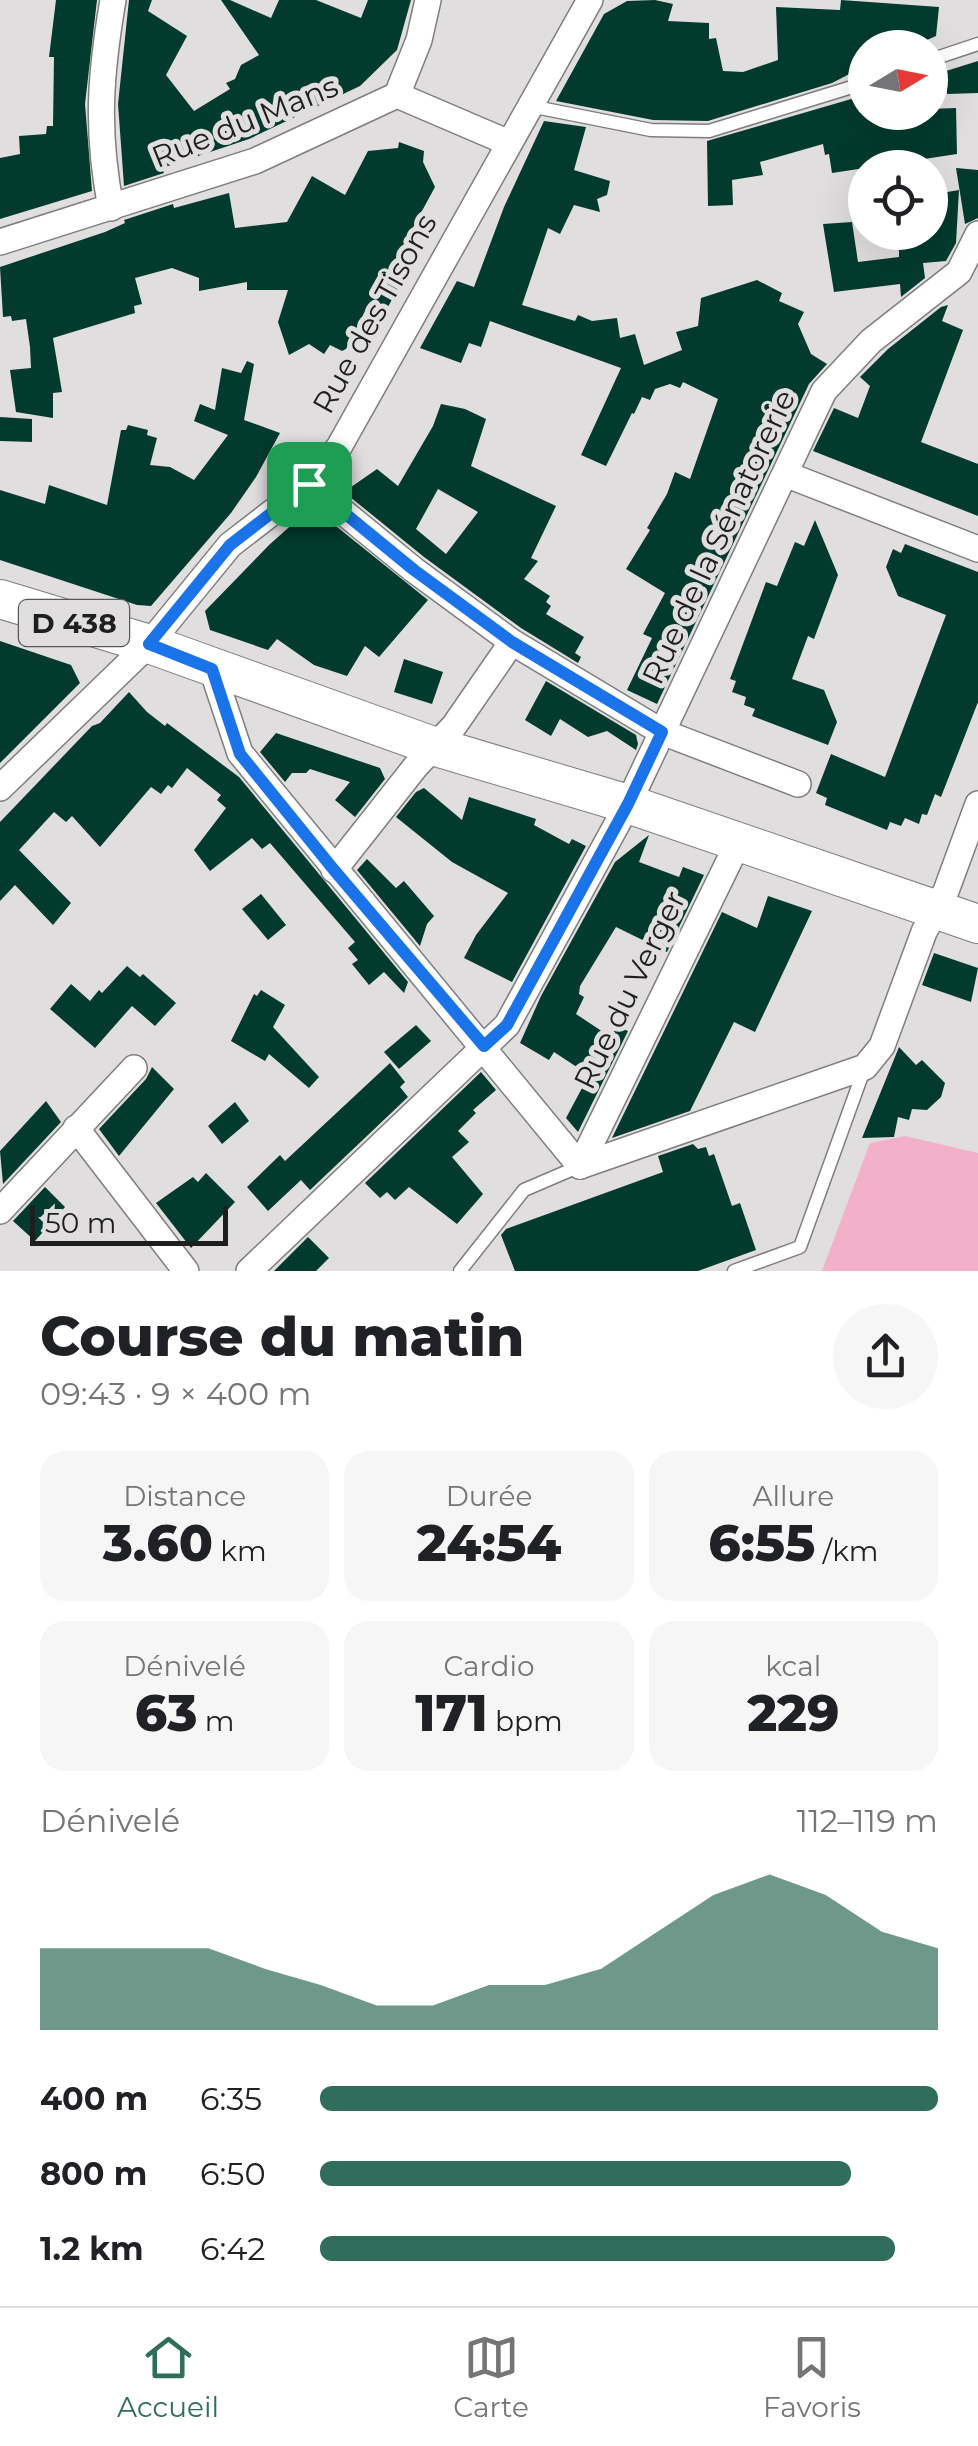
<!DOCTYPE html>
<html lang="fr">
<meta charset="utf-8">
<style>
:root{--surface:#fff;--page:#f6f6f6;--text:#202124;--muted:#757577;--line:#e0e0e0;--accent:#306d5a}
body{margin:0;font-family:Montserrat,sans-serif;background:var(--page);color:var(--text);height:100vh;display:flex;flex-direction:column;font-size:38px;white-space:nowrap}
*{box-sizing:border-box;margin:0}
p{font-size:32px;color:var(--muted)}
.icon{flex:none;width:55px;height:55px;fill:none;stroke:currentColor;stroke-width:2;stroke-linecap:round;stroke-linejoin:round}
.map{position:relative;height:1271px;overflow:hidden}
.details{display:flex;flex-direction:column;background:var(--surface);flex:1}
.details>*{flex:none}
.needle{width:65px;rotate:80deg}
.buttons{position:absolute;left:848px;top:30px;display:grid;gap:20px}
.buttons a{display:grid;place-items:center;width:100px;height:100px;border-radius:50%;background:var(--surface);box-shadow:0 10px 40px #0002;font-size:50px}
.scale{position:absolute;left:30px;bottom:25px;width:198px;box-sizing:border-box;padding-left:10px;border:5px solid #1f1e1e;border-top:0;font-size:28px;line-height:35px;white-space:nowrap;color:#1f1e1e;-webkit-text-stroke:8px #e1dedf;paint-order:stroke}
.pin{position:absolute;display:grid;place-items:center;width:85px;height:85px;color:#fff;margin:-42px;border-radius:20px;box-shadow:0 5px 15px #0006}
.round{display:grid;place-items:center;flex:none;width:105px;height:105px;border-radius:52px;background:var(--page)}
.overview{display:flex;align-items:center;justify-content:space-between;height:170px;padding:0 40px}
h1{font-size:55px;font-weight:800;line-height:75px}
.figures{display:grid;grid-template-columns:repeat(3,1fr);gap:15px;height:170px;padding:10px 40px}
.figures div{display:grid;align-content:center;border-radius:25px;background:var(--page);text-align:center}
.figures b{font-size:50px;font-weight:800}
.figures small{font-size:28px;font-weight:400}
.figures p{font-size:28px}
.chart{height:280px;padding:20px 40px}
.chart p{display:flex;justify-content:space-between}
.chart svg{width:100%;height:180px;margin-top:10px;fill:var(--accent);opacity:.7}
ul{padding:0 40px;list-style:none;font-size:32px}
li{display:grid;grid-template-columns:160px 120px 1fr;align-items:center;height:75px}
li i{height:25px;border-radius:12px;background:var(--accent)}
.tab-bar{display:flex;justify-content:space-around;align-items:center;height:140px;border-top:2px solid var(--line);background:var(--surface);font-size:28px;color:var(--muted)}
.tab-bar a{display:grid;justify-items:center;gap:5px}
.tab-bar .selected{color:var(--accent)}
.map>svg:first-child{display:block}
</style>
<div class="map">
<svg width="978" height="1271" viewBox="0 0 978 1271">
<rect width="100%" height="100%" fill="#e1dedf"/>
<path fill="#f2b0c9" d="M905,1136L978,1153V1271H822L870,1143Z"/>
<g fill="#023b2d" fill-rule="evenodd">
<path d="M56,0H97L85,104L92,191L0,219V158L20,154L19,136L46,134L47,126H53L54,57H49Z"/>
<path d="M129,0H152L148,11L187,36L166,75L194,111L230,89L226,83L235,79L241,65L259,55L221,0H230L271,18L279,0H316L361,18L368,0H411L397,50L360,86L249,139L162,168L164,173L124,186L118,104Z"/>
<path d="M655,0L673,4L668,21L709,23V39L716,38L723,71L743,72L778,60L776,7L840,10L841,0L939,7L936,36L909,48H865V66L832,83L708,121L653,120L556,101L604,14L627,1Z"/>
<path d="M978,61V93L947,94L946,71Z"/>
<path d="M865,95V112H930V109L956,108L957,154L832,173L829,154L825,155L823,144L760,162L763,175L732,180L733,205L708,206L707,141Z"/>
<path d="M544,121L586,127L574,170L610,181L607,195L597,199L600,212L574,205L560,234L548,228L522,305L575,321L578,315L592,321L617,318L620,338L635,334L644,365L682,350L676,332L698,326L701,298L757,280L782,293L779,301L804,312L798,324L811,354L827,364L809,384L657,704L627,690L652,638L643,634L665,593L626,569L650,530L647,528L667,494L675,472L690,479L718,399L683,382L680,388L670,384L655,389L650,400L642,397L634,414L632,413L606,466L581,455L621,368L490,321L481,347L469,343L461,363L420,348L457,281L474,287L504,207Z"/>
<path d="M399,142L424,151L423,162L435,187L404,244L394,273L402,281L383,316L366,309L346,349L342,351L330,345L324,354L309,344L289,355L278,322L288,290H247V282L199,291V278L172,268L135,278L142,304L134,306L135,313L53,338L62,392L53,393V418L16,412L10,370L31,368L30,347L26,319L12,321L11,316L3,317L0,267L105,232L125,223L124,220L173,204L174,208L229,193L235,228L287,222L312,176L345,195L368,151L398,148Z"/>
<path d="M956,168L978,170V218L965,224Z"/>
<path d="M959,190L956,243L946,261L923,263L925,278L901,297L900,284L834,292L823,224L852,222L858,262L899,257V242H924V232H930V195Z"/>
<path d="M948,305L942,321L963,330L921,442L978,464V516L813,451L834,408L858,418L870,386L860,377L888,349L941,307Z"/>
<path d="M247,361L254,364L244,420L280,433L256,477L231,513L151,606L137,605L0,560V490L45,504L49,485L107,505L121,430H126L128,425L148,430L147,435L157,438L150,465L170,467L194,480L228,435L194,421L200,404L215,410L222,368L241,373Z"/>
<path d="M441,404L465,409L486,419L471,466L556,506L531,558L538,561L524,579L550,596L546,602L551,606L546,614L584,637L575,653L581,657L578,663L521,628L424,557L344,492L377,469L398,486L433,426ZM438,489L478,512L446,554L416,529Z"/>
<path d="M0,417L32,419V442L0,441Z"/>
<path d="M316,510L428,600L379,657L365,646L347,676L314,665L277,639L268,650L210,630L205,611L269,545L305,513Z"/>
<path d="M815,520L838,575L814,639L808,636L792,679L824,690L837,722L828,745L752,716L755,709L744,705L746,697L732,692L736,681L730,679L766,582L777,586L795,542L804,546Z"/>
<path d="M905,544L978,572V702L941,797L935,794L927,815L922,814L919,824L905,818L901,826L890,822L887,830L825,805L827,798L816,793L831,754L885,777L946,615L898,596L886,567L893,549L901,553Z"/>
<path d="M0,641L71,665L80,683L0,763Z"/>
<path d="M404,659L443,672L432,704L394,692Z"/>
<path d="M546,681L636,735L638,744L636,750L607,731L588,737L560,719L551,736L525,720Z"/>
<path d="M129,692L147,712L165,726L167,723L239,777L408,982L404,993L384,972L369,985L352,964L358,960L348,948L355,942L270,843L262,849L252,838L210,871L194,850L226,808L217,800L221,795L187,768L172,788L168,785L161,794L151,787L100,847L72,816L66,822L54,812L19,850L71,903L53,925L15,885L0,901V822L92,726L100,723Z"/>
<path d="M276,733L380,768L385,779L355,817L335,800L350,782L310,769L306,773H292L285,782L260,752Z"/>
<path d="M424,788L462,820L469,797L536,819L534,825L569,844L572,839L586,846L512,982L464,958L476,935L508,893L452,862L396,817L416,792Z"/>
<path d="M649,835L639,862L679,877L683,867L704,875L667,952L616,927L580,986L579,994L584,997L576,1014L609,1036L619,1027L628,1031L578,1132L566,1118L589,1075L554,1052L549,1060L520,1043L541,996L615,862Z"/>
<path d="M367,859L396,888L404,881L434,916L427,924L420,946L357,870Z"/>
<path d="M261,894L286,925L268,940L242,909Z"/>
<path d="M768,896L812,911L755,1032L734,1022L690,1111L612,1138L722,912L757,928Z"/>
<path d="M934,953L978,968L971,1002L922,985Z"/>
<path d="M127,966L140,977L143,974L176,1003L155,1026L132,1006L95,1048L50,1009L71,984L90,1001L99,990L102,993Z"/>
<path d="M261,990L285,1005L273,1027L319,1077L309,1088L269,1054L265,1061L231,1041L254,994L257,996Z"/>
<path d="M416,1025L431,1041L399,1069L384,1052Z"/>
<path d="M899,1047L916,1065L922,1060L945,1083L941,1097L927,1110L912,1109L909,1120L898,1117L894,1137L862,1138Z"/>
<path d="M390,1063L405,1082L400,1087L408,1097L310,1190L301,1180L268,1211L247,1187L280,1155L285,1161Z"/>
<path d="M152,1067L174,1089L119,1156L99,1129L146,1079Z"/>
<path d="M481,1072L496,1090L473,1110L476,1113L458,1131L469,1142L452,1157L483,1194L457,1224L409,1187L395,1200L387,1192L380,1198L365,1183Z"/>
<path d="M46,1101L61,1122L3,1184L0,1151Z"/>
<path d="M235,1102L249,1121L222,1144L208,1126Z"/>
<path d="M693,1144L698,1149L706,1147L709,1156L714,1154L732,1206L740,1203L756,1250L698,1271H515L501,1235L506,1229L663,1172L658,1156Z"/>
<path d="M206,1173L235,1202L191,1248L156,1203L193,1177L198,1182Z"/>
<path d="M45,1187L65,1207L35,1241L13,1221Z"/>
<path d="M308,1237L329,1258L316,1271H274Z"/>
</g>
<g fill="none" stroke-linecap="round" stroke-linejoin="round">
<g stroke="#807d7e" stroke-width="15">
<g id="service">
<path d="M930,60L978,44"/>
<path d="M530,106L651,130L709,131L865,83"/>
<path d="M460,1271L524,1190L580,1166"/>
<path d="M734,1271L800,1247L865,1067"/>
</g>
</g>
<g stroke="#807d7e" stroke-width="28">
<g id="minor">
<path d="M397,95L419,40L428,0"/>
<path d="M111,208C96,131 100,76 113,0"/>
<path d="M0,242L255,161L397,95L509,143"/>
<path d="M785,474L978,549"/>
<path d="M309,484L414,570L512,642L662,732L798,784"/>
<path d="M212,669L240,753L580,1166"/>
<path d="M0,788L149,644L230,545L309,484L339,447L590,0"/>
<path d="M334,870L416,766L454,726L512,642"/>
<path d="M76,1128L186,1271"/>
<path d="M580,1166L865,1067L882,1046L924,932L946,891L978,804"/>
<path d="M580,1166L738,843"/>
<path d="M0,1211L134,1068"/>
<path d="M249,1271L507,1025L628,804L824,391L871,341L959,272L978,234"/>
</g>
</g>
<g stroke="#807d7e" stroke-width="40">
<path id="primary" d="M0,599L149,644L436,747L628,804L978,924"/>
</g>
<use href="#service" stroke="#fff" stroke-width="12"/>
<use href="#minor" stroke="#fff" stroke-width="25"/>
<use href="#primary" stroke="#fff" stroke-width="38"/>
</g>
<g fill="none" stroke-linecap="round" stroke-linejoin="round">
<g stroke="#fff" stroke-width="20">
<path id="route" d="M309,484L414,570L512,642L662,732L628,804L507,1025L484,1046L334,870L240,754L212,669L149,644L230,545Z"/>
</g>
<use href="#route" stroke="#1a73e8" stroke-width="12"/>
</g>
<g text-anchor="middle" stroke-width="10" stroke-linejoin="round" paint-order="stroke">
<rect fill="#e1dedf" stroke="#595858" stroke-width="2.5" x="19" y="600" width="110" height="46" rx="8"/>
<g font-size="28" font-weight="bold" fill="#1f1e1e">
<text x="74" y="633">D 438</text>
</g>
<g font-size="30" fill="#1f1e1e" stroke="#e1dedf">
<text transform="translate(245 122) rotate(-22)" y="10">Rue du Mans</text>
<text transform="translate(375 314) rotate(-61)" y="10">Rue des Tisons</text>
<text transform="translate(719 537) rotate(-65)" y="10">Rue de la Sénatorerie</text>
<text transform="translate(630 990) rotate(-64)" y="10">Rue du Verger</text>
</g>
</g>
</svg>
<div class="buttons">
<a><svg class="needle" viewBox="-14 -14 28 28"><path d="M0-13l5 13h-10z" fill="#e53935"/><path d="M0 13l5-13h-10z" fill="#757577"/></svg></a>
<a><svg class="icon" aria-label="locate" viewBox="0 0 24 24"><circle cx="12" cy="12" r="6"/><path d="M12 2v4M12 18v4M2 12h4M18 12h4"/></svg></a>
</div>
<div class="scale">50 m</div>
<div class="pin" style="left:309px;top:484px;background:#1e9e55"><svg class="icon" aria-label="arrive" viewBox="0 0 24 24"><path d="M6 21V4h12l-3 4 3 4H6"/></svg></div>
</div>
<section class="details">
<div class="overview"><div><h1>Course du matin</h1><p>09:43 · 9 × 400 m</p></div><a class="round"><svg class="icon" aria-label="share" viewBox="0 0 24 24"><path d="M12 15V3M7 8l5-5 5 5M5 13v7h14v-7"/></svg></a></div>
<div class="figures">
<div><p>Distance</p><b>3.60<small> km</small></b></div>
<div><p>Durée</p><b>24:54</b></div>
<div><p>Allure</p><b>6:55<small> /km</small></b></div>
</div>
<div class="figures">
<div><p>Dénivelé</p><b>63<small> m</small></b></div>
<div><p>Cardio</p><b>171<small> bpm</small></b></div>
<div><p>kcal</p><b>229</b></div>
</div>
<div class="chart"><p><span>Dénivelé</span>112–119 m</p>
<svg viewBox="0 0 160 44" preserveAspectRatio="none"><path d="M0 44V24L10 24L20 24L30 24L40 29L50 33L60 38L70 38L80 33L90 33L100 29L110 20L120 11L130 6L140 11L150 20L160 24V44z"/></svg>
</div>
<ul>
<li><b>400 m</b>6:35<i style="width:100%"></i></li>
<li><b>800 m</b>6:50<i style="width:86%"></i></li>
<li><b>1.2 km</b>6:42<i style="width:93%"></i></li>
</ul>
</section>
<nav class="tab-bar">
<a class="selected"><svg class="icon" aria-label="home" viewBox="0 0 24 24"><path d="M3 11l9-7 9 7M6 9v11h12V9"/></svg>Accueil</a>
<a><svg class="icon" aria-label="map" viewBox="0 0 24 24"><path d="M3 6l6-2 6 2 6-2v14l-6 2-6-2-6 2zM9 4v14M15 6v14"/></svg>Carte</a>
<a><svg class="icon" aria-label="saved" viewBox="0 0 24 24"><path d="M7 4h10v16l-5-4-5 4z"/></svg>Favoris</a>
</nav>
